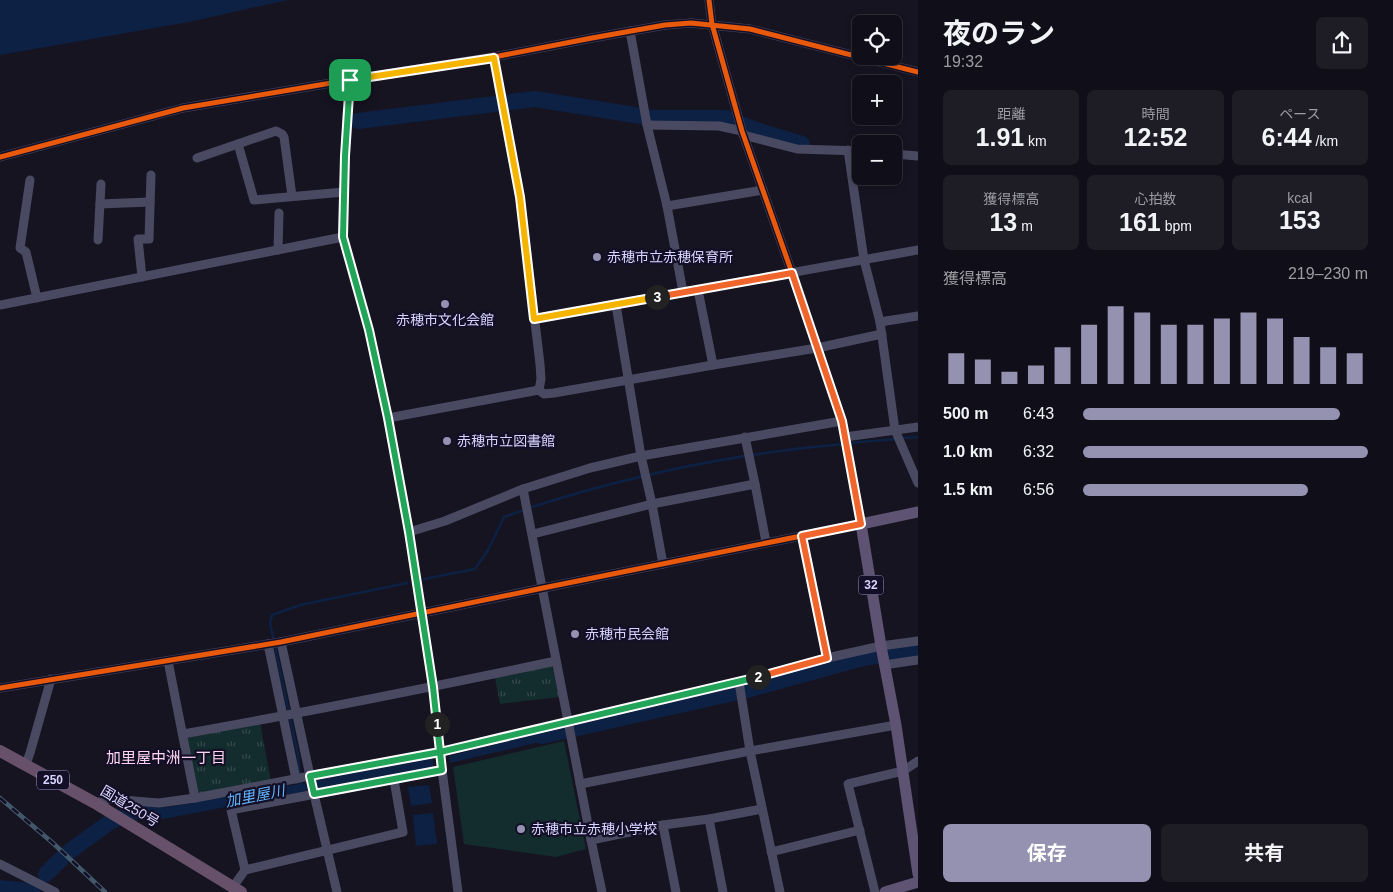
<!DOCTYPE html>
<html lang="ja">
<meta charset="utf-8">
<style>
:root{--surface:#100f19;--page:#1e1d26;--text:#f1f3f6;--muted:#9c9ca2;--line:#302f38;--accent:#9591b1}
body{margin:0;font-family:Helvetica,"Noto Sans JP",sans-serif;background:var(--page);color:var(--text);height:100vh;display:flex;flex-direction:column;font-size:19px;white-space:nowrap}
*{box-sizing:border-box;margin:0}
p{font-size:16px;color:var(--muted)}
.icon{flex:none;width:28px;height:28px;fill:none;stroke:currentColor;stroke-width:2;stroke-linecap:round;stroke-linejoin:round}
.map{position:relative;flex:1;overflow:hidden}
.sheet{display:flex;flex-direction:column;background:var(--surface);width:475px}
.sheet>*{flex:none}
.fabs{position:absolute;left:852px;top:15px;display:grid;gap:10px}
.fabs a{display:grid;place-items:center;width:50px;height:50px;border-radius:8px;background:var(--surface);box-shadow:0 2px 8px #0003,0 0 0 1px var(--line);font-size:25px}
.pin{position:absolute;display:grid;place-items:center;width:42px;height:42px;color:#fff;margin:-21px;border-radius:10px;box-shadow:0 2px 8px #0006}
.km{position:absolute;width:25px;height:25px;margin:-12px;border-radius:50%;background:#222;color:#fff;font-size:14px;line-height:25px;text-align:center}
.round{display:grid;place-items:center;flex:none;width:52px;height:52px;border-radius:8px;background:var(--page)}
.head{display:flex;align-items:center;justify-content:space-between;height:85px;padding:0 25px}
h1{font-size:28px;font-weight:700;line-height:38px}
.stats{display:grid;grid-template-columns:repeat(3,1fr);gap:8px;height:85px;padding:5px 25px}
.stats div{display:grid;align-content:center;border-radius:8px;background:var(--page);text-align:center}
.stats b{font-size:25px;font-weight:700}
.stats small{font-size:14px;font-weight:400}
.stats p{font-size:14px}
.chart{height:140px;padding:10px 25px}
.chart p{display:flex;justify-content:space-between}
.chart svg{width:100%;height:90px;margin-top:5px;stroke:var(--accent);stroke-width:6}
.primary-button{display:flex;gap:10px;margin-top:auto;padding:10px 25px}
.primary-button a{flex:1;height:58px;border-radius:8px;background:var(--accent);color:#fff;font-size:20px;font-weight:700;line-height:58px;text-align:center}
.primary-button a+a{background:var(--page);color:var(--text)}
ul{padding:0 25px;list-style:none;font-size:16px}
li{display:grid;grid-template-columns:80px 60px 1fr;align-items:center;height:38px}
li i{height:12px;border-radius:6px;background:var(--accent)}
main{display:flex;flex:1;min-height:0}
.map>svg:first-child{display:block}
</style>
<main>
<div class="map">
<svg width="918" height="892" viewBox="0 0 918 892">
<defs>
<pattern id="park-tufts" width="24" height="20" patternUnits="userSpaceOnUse" patternTransform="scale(1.25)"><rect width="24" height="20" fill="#132c2d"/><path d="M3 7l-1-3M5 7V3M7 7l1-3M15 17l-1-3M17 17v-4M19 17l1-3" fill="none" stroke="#354a4c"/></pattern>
</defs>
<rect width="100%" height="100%" fill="#161421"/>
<path fill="#132c2d" d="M564,741L586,849L556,857L464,844L453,767Z"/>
<g fill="url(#park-tufts)">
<path d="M552,665L559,697L500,704L495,678Z"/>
<path d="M260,723L271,781L201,793L197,791L187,739L190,736Z"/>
</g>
<g fill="#0d2144">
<path d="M0,0H288L189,22L0,55Z"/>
<path d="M561,728L564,730L565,736L450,763L449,756Z"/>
<path d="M430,758L433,760L434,769L317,791L314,781Z"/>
<path d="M304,783L306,785L308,791L164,819H157L144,815L137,816L123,808L124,806L150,808L167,807Z"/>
<path d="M429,785L432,803L411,806L408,787Z"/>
<path d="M433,813L437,844L416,846L413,815Z"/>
</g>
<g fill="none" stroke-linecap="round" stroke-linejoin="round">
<g stroke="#0d2144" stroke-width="2.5">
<path d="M902,438L918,437"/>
<path d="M850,443L896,439"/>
<path d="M529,508C631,475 737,453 844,444"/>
<path d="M424,579L475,569L488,550L504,517L524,510"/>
<path d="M301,786L298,755L270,623L272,615L300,605L407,583"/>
<path d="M31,891L33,892"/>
</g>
<g stroke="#0d2144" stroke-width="16">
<path d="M358,121L535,99L653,118H725L756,130L802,144"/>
<path d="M542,736L747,690L863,658L918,650"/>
<path d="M70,851L110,822L135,811L153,812"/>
<path d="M46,874L61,859"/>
<path d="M0,888L31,891L33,889"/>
</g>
<g stroke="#4a4962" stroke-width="9">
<path d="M630,31L647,125L667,206L683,292"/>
<path d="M494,57L520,197L540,364L541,379L539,390"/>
<path d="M349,80L345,156L343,237L369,329L388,418L409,532L433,687L442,770L458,892"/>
<path d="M647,125L719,126L742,131"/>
<path d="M743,135L797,149L861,151"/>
<path d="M238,144L254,200L344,192"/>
<path d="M848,150L864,260L880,322L895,430L918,483"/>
<path d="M894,154L918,156"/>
<path d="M0,157L183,108L349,80L494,57L592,38L665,25L691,23L750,29L918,72"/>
<path d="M197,158L276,131L282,134L284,137L292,196"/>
<path d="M30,180L20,248L26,252L37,298"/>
<path d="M100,204L150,202"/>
<path d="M667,206L763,190"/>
<path d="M98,240L101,184"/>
<path d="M278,250L279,213"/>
<path d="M142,277L138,239H149L151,175"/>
<path d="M698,290L713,365"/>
<path d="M0,305L343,237"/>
<path d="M616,305L641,456L652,504L663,564"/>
<path d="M534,319L918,250"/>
<path d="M880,322L918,316"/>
<path d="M388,418L539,390L544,394L554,393L713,365L817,348L882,334"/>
<path d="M745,437L755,484"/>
<path d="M845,437L918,427"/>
<path d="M523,489L591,840L602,892"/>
<path d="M409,532L445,521L523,489L590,468L641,456L842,421"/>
<path d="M533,534L652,504L755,484L766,542"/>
<path d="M802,536L827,658"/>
<path d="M281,642L314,794L337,892"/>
<path d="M268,644L296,779"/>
<path d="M168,661L195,798"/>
<path d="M884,665L918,660"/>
<path d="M739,682L750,751L780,892"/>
<path d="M0,688L281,642L543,588L861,524L842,421L792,273L742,131L712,24L709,0"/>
<path d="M183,734C308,712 432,687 556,661"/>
<path d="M26,764L30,753L51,679"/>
<path d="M580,784L750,751L896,725"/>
<path d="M95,803L110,799L159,803L195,798L310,776L440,752L739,682L827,658L881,646L918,641"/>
<path d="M709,819L723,892"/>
<path d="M663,825L676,892"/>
<path d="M591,840L663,825L709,819L762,809"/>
<path d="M771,852L860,830"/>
<path d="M0,864L55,892"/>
<path d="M245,870L231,810L442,770"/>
<path d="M233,887L245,870L403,832L394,780"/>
<path d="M875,892L848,784L903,771L918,761"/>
</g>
<g stroke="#5e5373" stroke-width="11">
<path d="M918,512L861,524L881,646L896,725L918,874"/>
<path d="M885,892L918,882"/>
</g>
<path stroke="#67516a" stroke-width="12" d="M0,751L95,803L241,892"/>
<g stroke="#43596b" stroke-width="4.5">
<path id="rail" d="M0,798L54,844L105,892"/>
</g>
<use href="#rail" stroke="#130f26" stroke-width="2.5" stroke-dasharray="8" stroke-linecap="butt"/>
<g stroke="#130f26" stroke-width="8">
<g id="cycleway">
<path d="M0,157L183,108L349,80L494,57L592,38L665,25L691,23L750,29L918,72"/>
<path d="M0,688L281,642L543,588L861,524L842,421L792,273L742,131L712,24L709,0"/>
</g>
</g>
<use href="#cycleway" stroke="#e8590c" stroke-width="5"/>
</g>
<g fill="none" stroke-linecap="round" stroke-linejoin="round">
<g stroke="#fff" stroke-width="10">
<path id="split-1" d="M350,80L345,156L343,237L369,330L388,418L409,532L433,687L437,724"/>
</g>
<g stroke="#fff" stroke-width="10">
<path id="split-2" d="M437,724L442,770L314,794L310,776L440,752L758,677"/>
</g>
<g stroke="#fff" stroke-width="10">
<path id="split-3" d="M657,297L792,273L842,421L861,524L802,536L827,658L758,677"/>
</g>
<g stroke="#fff" stroke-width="10">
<path id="split-4" d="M350,80L494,58L520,197L534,319L657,297"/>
</g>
<use href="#split-1" stroke="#22a559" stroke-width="6"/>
<use href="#split-2" stroke="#22a559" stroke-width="6"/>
<use href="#split-3" stroke="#f0652b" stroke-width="6"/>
<use href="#split-4" stroke="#f5b400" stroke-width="6"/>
</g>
<g fill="#9591b1" stroke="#130f26" stroke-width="2">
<circle cx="597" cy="257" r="5"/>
<circle cx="445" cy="304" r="5"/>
<circle cx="447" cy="441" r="5"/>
<circle cx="575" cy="634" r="5"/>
<circle cx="521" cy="829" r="5"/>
</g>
<g text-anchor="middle" stroke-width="4.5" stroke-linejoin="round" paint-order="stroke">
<g fill="#130f26" stroke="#9e99be" stroke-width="1">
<rect x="858.5" y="575.5" width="25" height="19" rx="4"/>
<rect x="37" y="770.5" width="32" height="19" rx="4"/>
</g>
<g font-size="12" font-weight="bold" fill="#d9d4ff">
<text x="871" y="589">32</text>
<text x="53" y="784">250</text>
</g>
<g font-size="14" fill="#d9d4ff" stroke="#130f26" text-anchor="start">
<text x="607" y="262">赤穂市立赤穂保育所</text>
<text x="445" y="325" text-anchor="middle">赤穂市文化会館</text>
<text x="457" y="446">赤穂市立図書館</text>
<text x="585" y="639">赤穂市民会館</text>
<text x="531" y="834">赤穂市立赤穂小学校</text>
</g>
<g font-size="14" fill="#d9d4ff" stroke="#130f26">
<text transform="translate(130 806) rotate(31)" y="5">国道250号</text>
</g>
<g font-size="15" fill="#ffd6f0" stroke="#130f26">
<text x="166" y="763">加里屋中洲一丁目</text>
</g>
<g font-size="15" font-style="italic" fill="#62b6ff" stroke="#130f26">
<text transform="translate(255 796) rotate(-11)" y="5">加里屋川</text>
</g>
</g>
</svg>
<div class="fabs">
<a><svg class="icon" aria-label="locate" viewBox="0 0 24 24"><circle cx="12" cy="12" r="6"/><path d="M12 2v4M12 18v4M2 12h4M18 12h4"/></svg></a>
<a>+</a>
<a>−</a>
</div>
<div class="pin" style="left:350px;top:80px;background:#1e9e55"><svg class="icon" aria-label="arrive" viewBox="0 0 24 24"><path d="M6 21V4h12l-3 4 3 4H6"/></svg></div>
<b class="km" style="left:437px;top:724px">1</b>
<b class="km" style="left:758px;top:677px">2</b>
<b class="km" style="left:657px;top:297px">3</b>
</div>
<section class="sheet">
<div class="head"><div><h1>夜のラン</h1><p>19:32</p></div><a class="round"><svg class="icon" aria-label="share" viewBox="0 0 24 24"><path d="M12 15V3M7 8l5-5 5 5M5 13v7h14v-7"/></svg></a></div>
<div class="stats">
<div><p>距離</p><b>1.91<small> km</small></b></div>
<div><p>時間</p><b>12:52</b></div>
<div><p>ペース</p><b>6:44<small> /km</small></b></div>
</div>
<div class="stats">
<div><p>獲得標高</p><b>13<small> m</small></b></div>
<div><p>心拍数</p><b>161<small> bpm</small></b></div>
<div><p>kcal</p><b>153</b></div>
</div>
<div class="chart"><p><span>獲得標高</span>219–230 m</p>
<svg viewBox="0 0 160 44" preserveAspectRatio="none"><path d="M5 44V29M15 44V32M25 44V38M35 44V35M45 44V26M55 44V15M65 44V6M75 44V9M85 44V15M95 44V15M105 44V12M115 44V9M125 44V12M135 44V21M145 44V26M155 44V29"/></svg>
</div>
<ul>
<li><b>500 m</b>6:43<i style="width:90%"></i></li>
<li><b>1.0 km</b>6:32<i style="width:100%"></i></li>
<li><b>1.5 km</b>6:56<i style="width:79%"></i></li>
</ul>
<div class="primary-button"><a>保存</a><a>共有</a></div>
</section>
</main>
